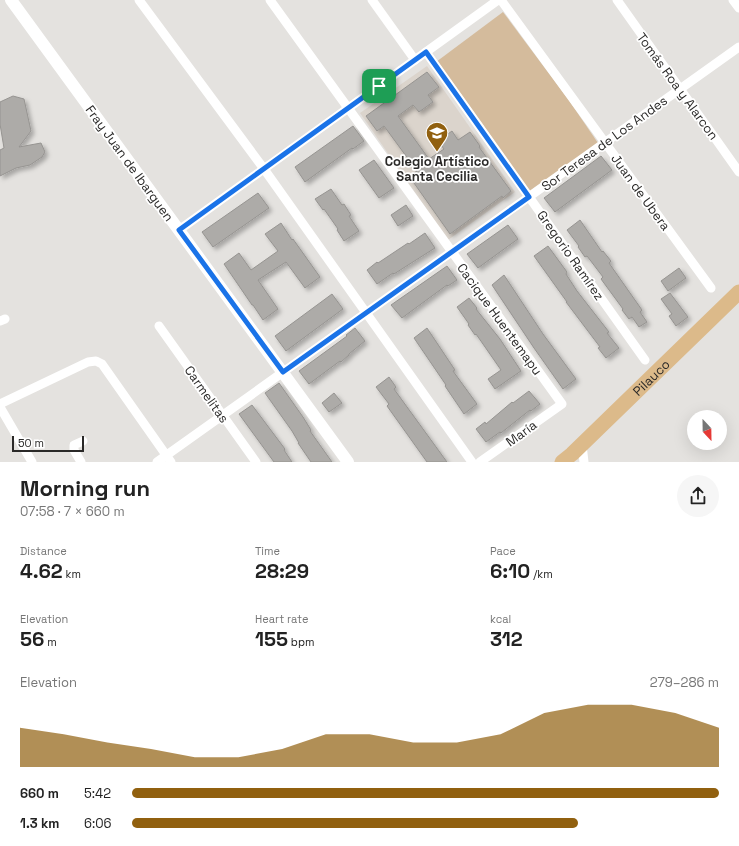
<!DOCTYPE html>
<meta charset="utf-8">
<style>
:root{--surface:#fff;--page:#f6f6f6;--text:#222;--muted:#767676;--accent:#91600f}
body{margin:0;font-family:"Space Grotesk",sans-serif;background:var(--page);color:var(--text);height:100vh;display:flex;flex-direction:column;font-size:15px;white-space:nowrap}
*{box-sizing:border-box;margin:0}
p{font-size:13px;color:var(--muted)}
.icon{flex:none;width:22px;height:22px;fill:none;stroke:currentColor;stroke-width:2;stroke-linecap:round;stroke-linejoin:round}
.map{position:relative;height:462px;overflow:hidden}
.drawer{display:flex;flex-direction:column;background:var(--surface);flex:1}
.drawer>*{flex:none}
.needle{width:26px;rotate:158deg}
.tools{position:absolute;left:687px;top:410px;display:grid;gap:8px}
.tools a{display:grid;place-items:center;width:40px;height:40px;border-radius:50%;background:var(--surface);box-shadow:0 4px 16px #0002;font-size:20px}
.scale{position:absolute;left:12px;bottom:10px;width:72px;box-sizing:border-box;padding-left:4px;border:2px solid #2a2928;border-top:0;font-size:11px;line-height:14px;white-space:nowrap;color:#2a2928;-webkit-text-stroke:3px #fff;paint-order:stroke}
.pin{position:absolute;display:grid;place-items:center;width:34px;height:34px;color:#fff;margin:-17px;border-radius:8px;box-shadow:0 2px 6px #0006}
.round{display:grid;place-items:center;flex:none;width:42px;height:42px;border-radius:21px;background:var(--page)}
.head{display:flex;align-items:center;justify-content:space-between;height:68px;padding:0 20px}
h1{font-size:22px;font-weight:800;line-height:30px}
.stats{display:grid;grid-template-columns:repeat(3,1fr);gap:6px;height:68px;padding:4px 20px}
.stats div{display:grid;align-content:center}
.stats b{font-size:20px;font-weight:800}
.stats small{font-size:11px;font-weight:400}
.stats p{font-size:11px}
.chart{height:112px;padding:8px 20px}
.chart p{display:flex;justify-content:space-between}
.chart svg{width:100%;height:72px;margin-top:4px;fill:var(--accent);opacity:.7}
ul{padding:0 20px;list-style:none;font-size:13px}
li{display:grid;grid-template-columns:64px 48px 1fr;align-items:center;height:30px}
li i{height:10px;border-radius:5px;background:var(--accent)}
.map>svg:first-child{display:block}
</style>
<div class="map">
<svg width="739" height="462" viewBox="0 0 739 462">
<defs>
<filter id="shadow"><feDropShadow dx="3" dy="3" stdDeviation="2" flood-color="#0004"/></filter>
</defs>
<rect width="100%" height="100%" fill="#e4e2df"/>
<path fill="#dbd4cc" d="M427,66L515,192L448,240L360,113Z"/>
<path fill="#d4bb9c" d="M503,12L568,99L598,143L530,192L436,62Z"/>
<g fill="#adaba8" stroke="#969491" filter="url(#shadow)">
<path d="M427,72L439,87L428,95L433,102L419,112L413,105L398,116L429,159L444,149L438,141L452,131L458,140L470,132L480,146L479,147L511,191L503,198L502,196L450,234L409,176L417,171L384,126L377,131L366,116Z"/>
<path d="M13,96L24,99L31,131L19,147L41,143L45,152L42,157L30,165L16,168L0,176V150L4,148L0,124V102Z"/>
<path d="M353,126L364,141L353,149L352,148L305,182L295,167Z"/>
<path d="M601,156L612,170L555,212L544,198Z"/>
<path d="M374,160L394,188L379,198L359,170Z"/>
<path d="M331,189L342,205L344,204L351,215L349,216L359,231L344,241L337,230L338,229L324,209L323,210L315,199Z"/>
<path d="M258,193L269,208L213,247L202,232Z"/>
<path d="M406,205L413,216L398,226L391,215Z"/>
<path d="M580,220L602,252L603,251L611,261L609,263L642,310L640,312L647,322L639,327L632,317L629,319L622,310L623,309L601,279L603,277L587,256L585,257L578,247L579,246L567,230Z"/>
<path d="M281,223L292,240L293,239L320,277L305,288L286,262L258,280L278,309L263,320L253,305H252L224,264L239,253L251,270L278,251L265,234Z"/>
<path d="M508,225L518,239L478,268L467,254Z"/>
<path d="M425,233L435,248L394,274L393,273L377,284L367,270L377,262L378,263L408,243L409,244Z"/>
<path d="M548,246L567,272L566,274L577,291L609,332L607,333L619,348L606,358L598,348L600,347L566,302H567L534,256Z"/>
<path d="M447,266L457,280L448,286L447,285L402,318L391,305Z"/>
<path d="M679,268L686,278L668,291L661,281Z"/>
<path d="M504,275L543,334L576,379L563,389L534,348L492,285Z"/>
<path d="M670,293L688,317L676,326L669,316L672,314L661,299Z"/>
<path d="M332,294L343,309L286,351L275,336Z"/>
<path d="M469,298L477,308L476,309L500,339L521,371L495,389L488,379L501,370L476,334L475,335L468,325L469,324L457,307Z"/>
<path d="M355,328L365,341L349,354V355L341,362L340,361L309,384L299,371L347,336L346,335Z"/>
<path d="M427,328L455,370L453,371L477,404L464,414L445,386L446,385L414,338Z"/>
<path d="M389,377L396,387L394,389L447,462H427L387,406L389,404L376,387Z"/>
<path d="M279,383L303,417L311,430L310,431L332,462H311L298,443H299L292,431L265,393Z"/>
<path d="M529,391L540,404L531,411L530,410L501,433L500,432L486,442L476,429L485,422L486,424L512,402L513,403Z"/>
<path d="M334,393L342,403L329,412L322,403Z"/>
<path d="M252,405L285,449L284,450L292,462H274L239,414Z"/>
</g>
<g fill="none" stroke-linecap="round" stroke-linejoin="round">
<g stroke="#fff" stroke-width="9">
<path d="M139,0L264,169L472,462"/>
<path d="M270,0C368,134 464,270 562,404L480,462"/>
<path d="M372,0L415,60"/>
<path d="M501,0L711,288"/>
<path d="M617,0L739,172"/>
<path d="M733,0L739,8"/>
<path d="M426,52L645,360"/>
<path d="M179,230L498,0"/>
<path d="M0,321L5,319"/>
<path d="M159,326L256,462"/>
<path d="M0,404L88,362L96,361L102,364L171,462"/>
<path d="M0,407L32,462"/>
<path d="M582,445L584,462"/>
<path d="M81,462L74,450V445L83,441"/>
<path d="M157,462L739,47"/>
</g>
<path stroke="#fff" stroke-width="12" d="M11,0L348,462"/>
<path stroke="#dcba8a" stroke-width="15" id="s1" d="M562,462L572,454L739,292"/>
</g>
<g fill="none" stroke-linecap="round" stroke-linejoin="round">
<g stroke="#fff" stroke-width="8">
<path id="route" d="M426,52L529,197L283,372L179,230Z"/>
</g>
<use href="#route" stroke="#1a73e8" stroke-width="5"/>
</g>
<defs>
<g id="school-pin" transform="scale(1.15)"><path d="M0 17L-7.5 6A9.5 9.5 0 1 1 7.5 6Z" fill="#91600f" stroke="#fff"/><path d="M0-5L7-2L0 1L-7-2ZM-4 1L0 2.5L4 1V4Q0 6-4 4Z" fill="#fff"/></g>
</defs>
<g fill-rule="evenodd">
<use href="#school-pin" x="437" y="133"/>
</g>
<g text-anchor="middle" stroke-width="3.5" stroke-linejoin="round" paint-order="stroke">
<g font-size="13" fill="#2a2928" stroke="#fff">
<text transform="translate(678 86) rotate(54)" y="5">Tomás Roa y Alarcon</text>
<text transform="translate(604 143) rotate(-36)" y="5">Sor Teresa de Los Andes</text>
<text transform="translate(130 163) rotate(54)" y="5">Fray Juan de Ibarguen</text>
<text transform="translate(641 192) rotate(54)" y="5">Juan de Ubera</text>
<text transform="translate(571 255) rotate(55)" y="5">Gregorio Ramírez</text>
<text transform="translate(500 319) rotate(54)" y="5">Cacique Huentemapu</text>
<text dy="5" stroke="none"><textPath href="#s1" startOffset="123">Pilauco</textPath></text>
<text transform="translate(207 394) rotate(55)" y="5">Carmelitas</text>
<text transform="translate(521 433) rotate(-36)" y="5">María</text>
</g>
<g font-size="13" font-weight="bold" fill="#2a2928" stroke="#fff">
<text x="437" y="166">Colegio Artístico<tspan x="437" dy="15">Santa Cecilia</tspan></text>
</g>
</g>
</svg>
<div class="tools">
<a><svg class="needle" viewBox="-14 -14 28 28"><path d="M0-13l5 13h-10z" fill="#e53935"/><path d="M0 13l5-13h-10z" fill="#767676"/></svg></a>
</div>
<div class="scale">50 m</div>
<div class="pin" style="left:379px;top:86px;background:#1e9e55"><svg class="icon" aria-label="arrive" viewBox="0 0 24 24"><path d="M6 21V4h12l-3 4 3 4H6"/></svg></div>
</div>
<section class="drawer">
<div class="head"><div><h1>Morning run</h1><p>07:58 · 7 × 660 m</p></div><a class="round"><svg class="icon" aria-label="share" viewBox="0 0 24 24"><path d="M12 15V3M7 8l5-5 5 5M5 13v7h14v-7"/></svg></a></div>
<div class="stats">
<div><p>Distance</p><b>4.62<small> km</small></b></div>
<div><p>Time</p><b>28:29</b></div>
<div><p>Pace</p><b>6:10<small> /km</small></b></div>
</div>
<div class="stats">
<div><p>Elevation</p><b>56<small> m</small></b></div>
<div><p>Heart rate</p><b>155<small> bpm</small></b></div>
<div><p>kcal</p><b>312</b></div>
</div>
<div class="chart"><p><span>Elevation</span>279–286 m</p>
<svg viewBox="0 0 160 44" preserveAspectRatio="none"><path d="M0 44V20L10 24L20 29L30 33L40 38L50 38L60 33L70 24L80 24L90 29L100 29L110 24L120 11L130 6L140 6L150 11L160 20V44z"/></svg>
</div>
<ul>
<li><b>660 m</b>5:42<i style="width:100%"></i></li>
<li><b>1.3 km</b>6:06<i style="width:76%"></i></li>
</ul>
</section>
